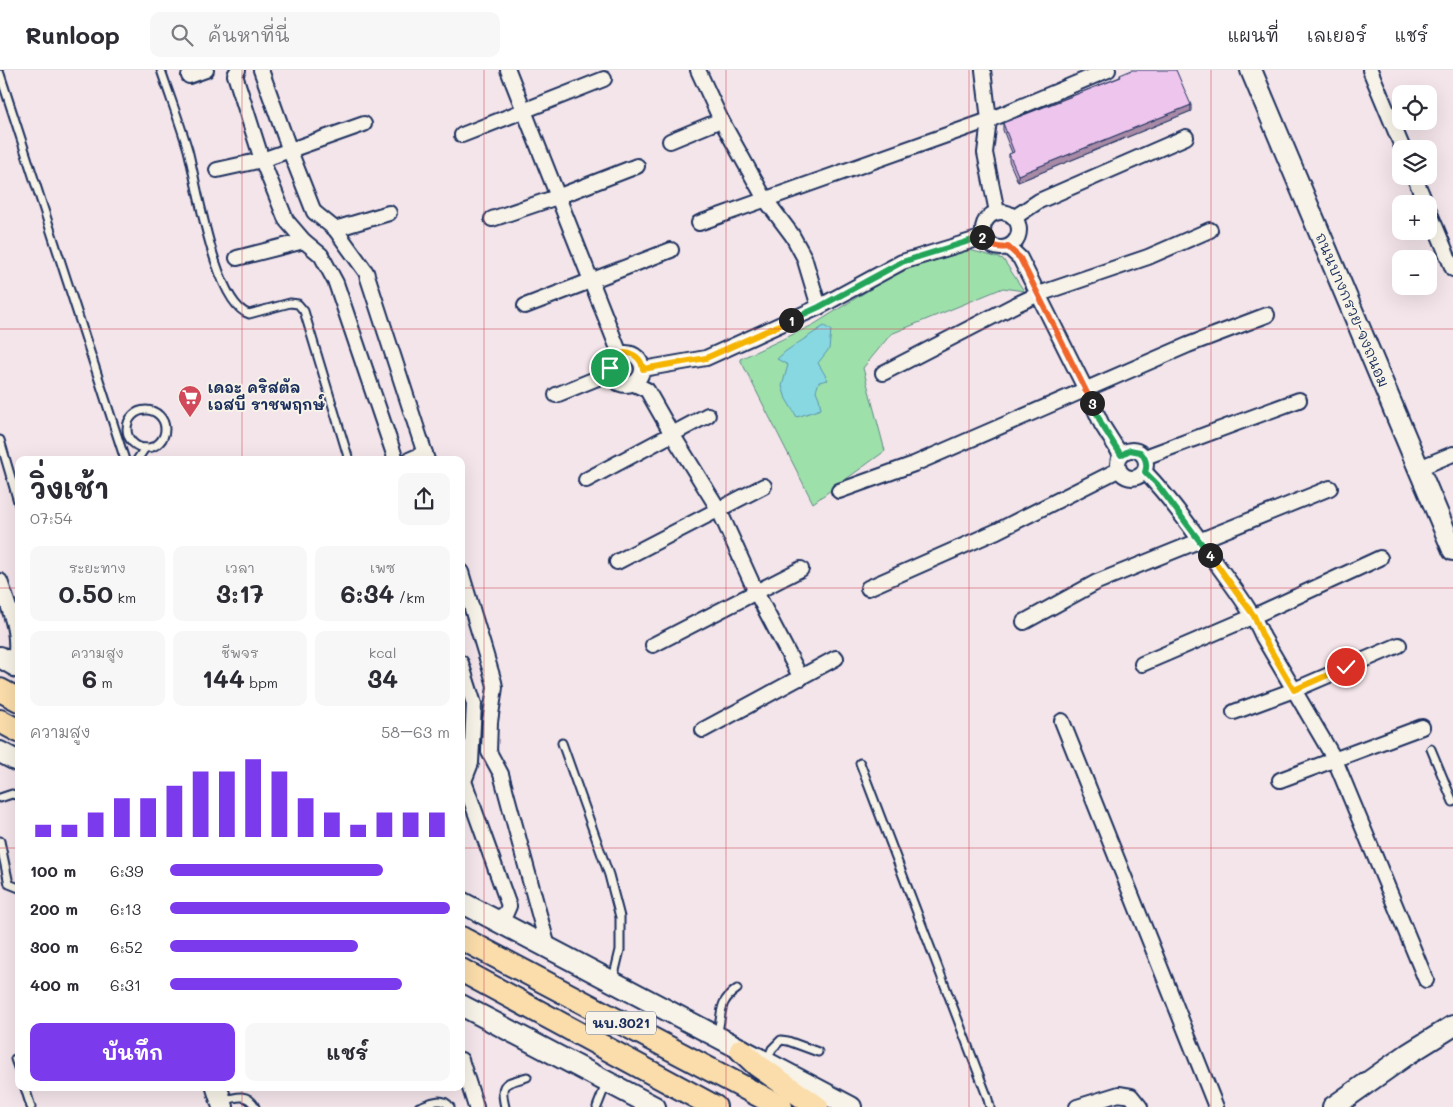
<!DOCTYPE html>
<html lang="th">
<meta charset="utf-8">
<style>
:root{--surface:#fff;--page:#f7f7f7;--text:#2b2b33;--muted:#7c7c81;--line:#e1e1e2;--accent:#7c3aed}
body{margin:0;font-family:Mali,"Playpen Sans Thai",sans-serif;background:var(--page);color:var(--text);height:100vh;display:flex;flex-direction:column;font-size:19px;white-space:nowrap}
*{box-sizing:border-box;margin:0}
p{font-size:16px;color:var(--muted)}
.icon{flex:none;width:28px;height:28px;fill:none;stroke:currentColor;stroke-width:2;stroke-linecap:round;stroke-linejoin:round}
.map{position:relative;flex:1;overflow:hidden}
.drawer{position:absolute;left:15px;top:386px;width:450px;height:635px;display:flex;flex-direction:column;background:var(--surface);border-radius:10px;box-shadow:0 5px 20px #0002}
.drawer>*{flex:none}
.fabs{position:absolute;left:1392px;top:15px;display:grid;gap:10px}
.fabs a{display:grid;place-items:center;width:45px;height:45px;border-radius:10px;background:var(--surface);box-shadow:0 5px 20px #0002;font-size:25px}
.pin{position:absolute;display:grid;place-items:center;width:42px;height:42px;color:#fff;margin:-21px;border:2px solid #fff;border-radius:50%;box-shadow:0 1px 5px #0007}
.km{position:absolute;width:25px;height:25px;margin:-12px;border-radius:50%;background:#222;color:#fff;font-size:14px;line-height:25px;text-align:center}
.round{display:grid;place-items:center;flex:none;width:52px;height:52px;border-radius:10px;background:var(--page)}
.overview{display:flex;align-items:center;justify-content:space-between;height:85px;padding:0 15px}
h1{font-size:28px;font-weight:700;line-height:38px}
.stats{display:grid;grid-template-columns:repeat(3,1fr);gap:8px;height:85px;padding:5px 15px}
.stats div{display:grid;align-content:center;border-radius:10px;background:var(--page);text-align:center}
.stats b{font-size:25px;font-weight:700}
.stats small{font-size:14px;font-weight:400}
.stats p{font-size:14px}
.chart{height:140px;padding:10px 15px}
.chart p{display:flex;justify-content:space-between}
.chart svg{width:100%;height:90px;margin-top:5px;stroke:var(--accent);stroke-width:6}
.action{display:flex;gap:10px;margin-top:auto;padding:10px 15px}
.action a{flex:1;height:58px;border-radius:10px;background:var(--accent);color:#fff;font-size:20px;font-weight:700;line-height:58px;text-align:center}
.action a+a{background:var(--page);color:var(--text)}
ul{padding:0 15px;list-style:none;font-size:16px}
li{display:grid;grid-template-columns:80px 60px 1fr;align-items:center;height:38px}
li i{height:12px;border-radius:6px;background:var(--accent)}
header{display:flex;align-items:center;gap:30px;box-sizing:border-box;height:70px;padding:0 25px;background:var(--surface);border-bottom:1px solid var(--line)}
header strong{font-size:24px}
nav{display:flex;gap:28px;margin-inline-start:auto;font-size:18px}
.search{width:350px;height:45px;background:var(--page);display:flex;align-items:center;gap:12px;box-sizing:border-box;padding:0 18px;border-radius:10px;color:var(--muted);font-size:19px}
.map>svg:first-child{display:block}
</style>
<header>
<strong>Runloop</strong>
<div class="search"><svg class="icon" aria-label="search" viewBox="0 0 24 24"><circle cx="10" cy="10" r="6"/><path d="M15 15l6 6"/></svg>ค้นหาที่นี่</div>
<nav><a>แผนที่</a><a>เลเยอร์</a><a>แชร์</a></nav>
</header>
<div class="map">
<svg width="1453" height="1037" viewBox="0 0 1453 1037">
<rect width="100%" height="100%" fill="#f4e5ea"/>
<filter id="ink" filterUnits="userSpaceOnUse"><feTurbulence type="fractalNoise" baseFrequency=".02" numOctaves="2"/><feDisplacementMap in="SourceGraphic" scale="10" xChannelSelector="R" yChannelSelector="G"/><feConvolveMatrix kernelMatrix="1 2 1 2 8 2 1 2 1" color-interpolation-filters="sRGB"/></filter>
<g filter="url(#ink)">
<path fill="#9ee0aa" stroke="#5c8884" d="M962,178L1003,189L1024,221L1003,218L891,264L863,298L885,381L813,433L740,289L813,255L883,211L935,186Z"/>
<path fill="#87d8e1" stroke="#5c94ad" d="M824,256L831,260L829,279L818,293L828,310L819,312L816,321L819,328L821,339L797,347L786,329L782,316L788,295L777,289L786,281Z"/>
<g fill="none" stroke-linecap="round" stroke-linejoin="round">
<g stroke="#1b2f5e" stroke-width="11">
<g id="lane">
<path d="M161,0C170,27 180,53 188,80C197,114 215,234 249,244L290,233L298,234L304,241L349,390"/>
<path d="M0,4L125,390"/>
<circle cx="146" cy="359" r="19"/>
<path d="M0,370L19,435"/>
<path d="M137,390L145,378"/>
<path d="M562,673L609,805L620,847V880L613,909"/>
<path d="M1431,679L1453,732"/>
<path d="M860,693L987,1026L990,1037"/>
<path d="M0,728L12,724L19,726"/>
<path d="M0,771L9,814L19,818"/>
<path d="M717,964C724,943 716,934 737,919"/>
<path d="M15,989L19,1000"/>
<path d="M767,991L772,979L781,970L788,971L818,982"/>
<path d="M25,1018L31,1037"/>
<path d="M222,1031C235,1027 248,1022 255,1037"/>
<path d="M419,1037C430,1033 442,1026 450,1037"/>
<path d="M505,1037C499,1011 505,1014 527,1007"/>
<path d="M597,1037L606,1014"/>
</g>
</g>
<g stroke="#1b2f5e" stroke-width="18">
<g id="street">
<path d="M238,0L235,5L262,90L286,150L304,171L321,185L336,213L396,390"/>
<path d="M261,0L290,81L314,142L335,159L366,202L427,390"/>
<path d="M508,0L620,284"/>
<path d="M698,0L721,50L765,129L792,165L804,187L819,237"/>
<path d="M983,0L989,50L985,83L997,142"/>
<path d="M1370,0L1403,79"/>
<path d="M189,6L206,0"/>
<path d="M462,65L604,9"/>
<path d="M670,71L721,50"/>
<path d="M217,100L262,90L364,54"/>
<path d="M1414,106L1426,134"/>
<path d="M1429,141L1453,199"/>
<circle cx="1001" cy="160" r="18"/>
<path d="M1015,147L1039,131L1186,67"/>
<path d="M492,149L557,127L637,96"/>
<path d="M699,153L989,50L1108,0"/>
<path d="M335,159L389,143"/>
<path d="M1008,177L1020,188L1086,320L1102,355L1121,385"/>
<path d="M237,188L304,171"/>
<path d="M525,236L671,180"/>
<circle cx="626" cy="299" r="16"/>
<path d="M643,299L706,288L819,237L902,192L984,167"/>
<path d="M883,303L1015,235L1039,224L1148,187L1210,160"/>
<path d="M634,314L647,320L672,364L719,440L756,522L801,608"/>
<path d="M556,325L610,303"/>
<circle cx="1132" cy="394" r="14"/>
<path d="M1145,387L1299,330"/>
<path d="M409,390L425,383"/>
<path d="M1419,398L1453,384"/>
<path d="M1145,402C1171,429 1194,461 1216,493C1234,518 1251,539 1263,567L1335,690L1426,910"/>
<path d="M586,410L708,345"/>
<path d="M839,421L914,394L1188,275L1267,245"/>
<path d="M617,492L764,416"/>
<path d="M461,502L494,612L495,617L490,652L489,682L501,704L548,877"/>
<path d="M0,511C8,536 23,568 13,595"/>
<path d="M868,518L997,461L1118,400"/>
<path d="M1024,552L1097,512L1330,418"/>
<path d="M653,575L801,499"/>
<path d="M461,593L474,634L471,693L464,711L509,836L506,843L496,850"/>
<path d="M1142,594L1254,546L1380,488"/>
<path d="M1234,642L1294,620L1399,575"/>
<path d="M1062,651L1216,1037"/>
<path d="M703,660L836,588"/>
<path d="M1280,710L1422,657"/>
<path d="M461,990L476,1037"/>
<path d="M1077,1037L1119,1024L1131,1026L1140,1037"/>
</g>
</g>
<g stroke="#1b2f5e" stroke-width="24">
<g id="secondary">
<path d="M1251,0L1453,480"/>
<path d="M0,587L19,598"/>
<path d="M0,682L19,692"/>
<path d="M461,832L851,1037"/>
<path d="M461,935L655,1037"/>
<path d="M217,1018L223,1037"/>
<path d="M1333,1037L1408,984L1453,956"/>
</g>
</g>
<g stroke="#1b2f5e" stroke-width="26">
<g id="primary">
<path d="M0,620L19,630"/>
<path d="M0,651L19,661"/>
<path d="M461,868L781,1037"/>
<path d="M461,900L715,1037"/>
<path d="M741,980L757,995L817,1037"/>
</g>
</g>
<use href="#lane" stroke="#f7f3e8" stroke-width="7"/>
<use href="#street" stroke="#f7f3e8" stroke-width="14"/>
<use href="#secondary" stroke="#f7f3e8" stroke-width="20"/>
<use href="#primary" stroke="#fbddab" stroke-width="22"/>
</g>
<path fill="#cda9cc" stroke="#1b2f5e" d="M1120,5L1191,41L1018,112L1009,91V84L1012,83L1003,60V53L1120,7Z"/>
<path fill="#a78aa6" stroke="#1b2f5e" d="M1191,35V41L1018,112V105Z"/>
<path fill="#eec5ed" stroke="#1b2f5e" d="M1132,0H1176L1191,35L1018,105L1009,84L1014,82L1003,53L1121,7L1120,5Z"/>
</g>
<g fill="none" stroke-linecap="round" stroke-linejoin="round" filter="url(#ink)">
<g stroke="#fff" stroke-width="10">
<path id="split-1" d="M610,298C613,278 640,278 643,299L706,288L791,250"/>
</g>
<g stroke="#fff" stroke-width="10">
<path id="split-2" d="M791,250L819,237L902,192L982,167"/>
</g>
<g stroke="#fff" stroke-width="10">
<path id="split-3" d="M982,167H984C990,176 998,179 1008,177L1020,188L1092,333"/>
</g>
<g stroke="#fff" stroke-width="10">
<path id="split-4" d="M1092,333L1102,355L1121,385L1130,380L1140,382C1146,388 1148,394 1145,402L1157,414L1210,485"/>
</g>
<g stroke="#fff" stroke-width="10">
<path id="split-5" d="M1210,485L1254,546L1263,567L1294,620L1346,597"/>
</g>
<use href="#split-1" stroke="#f5b400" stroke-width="6"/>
<use href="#split-2" stroke="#22a559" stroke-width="6"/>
<use href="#split-3" stroke="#f0652b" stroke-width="6"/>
<use href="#split-4" stroke="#22a559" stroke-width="6"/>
<use href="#split-5" stroke="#f5b400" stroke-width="6"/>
</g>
<path fill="none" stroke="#d1495b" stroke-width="1" stroke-opacity="0.55" d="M242,0V390M484,0V1037M726,0V1037M969,0V1037M1211,0V1037M0,259H1453M0,518H19M461,518H1453M0,778H19M461,778H1453M242,1018V1037"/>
<defs>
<g id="supermarket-pin" transform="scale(1.25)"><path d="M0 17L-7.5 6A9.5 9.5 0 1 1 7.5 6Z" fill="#d1495b" stroke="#f7f3e8"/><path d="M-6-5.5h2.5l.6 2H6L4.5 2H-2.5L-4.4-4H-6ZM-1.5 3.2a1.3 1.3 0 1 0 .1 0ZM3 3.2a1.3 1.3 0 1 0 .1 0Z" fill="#fff"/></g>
</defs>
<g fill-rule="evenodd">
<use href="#supermarket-pin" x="190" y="327"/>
</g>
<g text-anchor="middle" stroke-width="4" stroke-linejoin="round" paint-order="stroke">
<rect fill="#f7f3e8" stroke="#5d6a87" stroke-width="1" x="586" y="941.5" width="70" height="23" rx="4"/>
<g font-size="14" font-weight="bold" fill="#1b2f5e">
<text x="621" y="958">นบ.3021</text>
</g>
<g font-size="15" fill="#1b2f5e" stroke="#f7f3e8">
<text transform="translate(1352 240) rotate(67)" y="5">ถนนบางกรวย-จงถนอม</text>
</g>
<g font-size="15" font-weight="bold" fill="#1b2f5e" stroke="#f7f3e8" text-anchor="start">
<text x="208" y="323">เดอะ คริสตัล<tspan x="208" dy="17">เอสบี ราชพฤกษ์</tspan></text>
</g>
</g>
</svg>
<div class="fabs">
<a><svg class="icon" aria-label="locate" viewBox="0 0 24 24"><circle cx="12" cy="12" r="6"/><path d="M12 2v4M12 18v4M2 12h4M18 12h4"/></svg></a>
<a><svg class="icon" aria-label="layers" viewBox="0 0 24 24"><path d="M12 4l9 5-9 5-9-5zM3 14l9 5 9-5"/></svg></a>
<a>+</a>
<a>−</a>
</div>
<div class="pin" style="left:610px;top:298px;background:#1e9e55"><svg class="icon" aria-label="arrive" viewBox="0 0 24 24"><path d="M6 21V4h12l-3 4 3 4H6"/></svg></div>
<div class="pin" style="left:1346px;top:597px;background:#d93025"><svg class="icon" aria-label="check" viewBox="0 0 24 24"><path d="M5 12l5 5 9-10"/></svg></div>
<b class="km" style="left:791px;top:250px">1</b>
<b class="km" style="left:982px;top:167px">2</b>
<b class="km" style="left:1092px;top:333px">3</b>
<b class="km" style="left:1210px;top:485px">4</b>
<section class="drawer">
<div class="overview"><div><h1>วิ่งเช้า</h1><p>07:54</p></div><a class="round"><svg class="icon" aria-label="share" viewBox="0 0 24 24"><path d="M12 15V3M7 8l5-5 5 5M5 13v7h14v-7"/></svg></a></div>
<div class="stats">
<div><p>ระยะทาง</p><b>0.50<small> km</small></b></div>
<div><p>เวลา</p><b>3:17</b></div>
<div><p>เพซ</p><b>6:34<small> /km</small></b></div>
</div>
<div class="stats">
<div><p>ความสูง</p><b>6<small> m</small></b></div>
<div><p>ชีพจร</p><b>144<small> bpm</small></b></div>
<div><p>kcal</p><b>34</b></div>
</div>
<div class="chart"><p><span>ความสูง</span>58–63 m</p>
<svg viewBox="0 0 160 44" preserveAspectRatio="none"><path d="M5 44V38M15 44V38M25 44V32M35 44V25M45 44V25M55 44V19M65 44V12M75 44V12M85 44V6M95 44V12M105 44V25M115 44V32M125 44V38M135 44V32M145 44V32M155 44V32"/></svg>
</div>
<ul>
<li><b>100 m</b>6:39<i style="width:76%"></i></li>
<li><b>200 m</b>6:13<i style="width:100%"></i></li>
<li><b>300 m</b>6:52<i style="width:67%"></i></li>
<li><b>400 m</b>6:31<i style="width:83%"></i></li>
</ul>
<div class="action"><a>บันทึก</a><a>แชร์</a></div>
</section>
</div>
